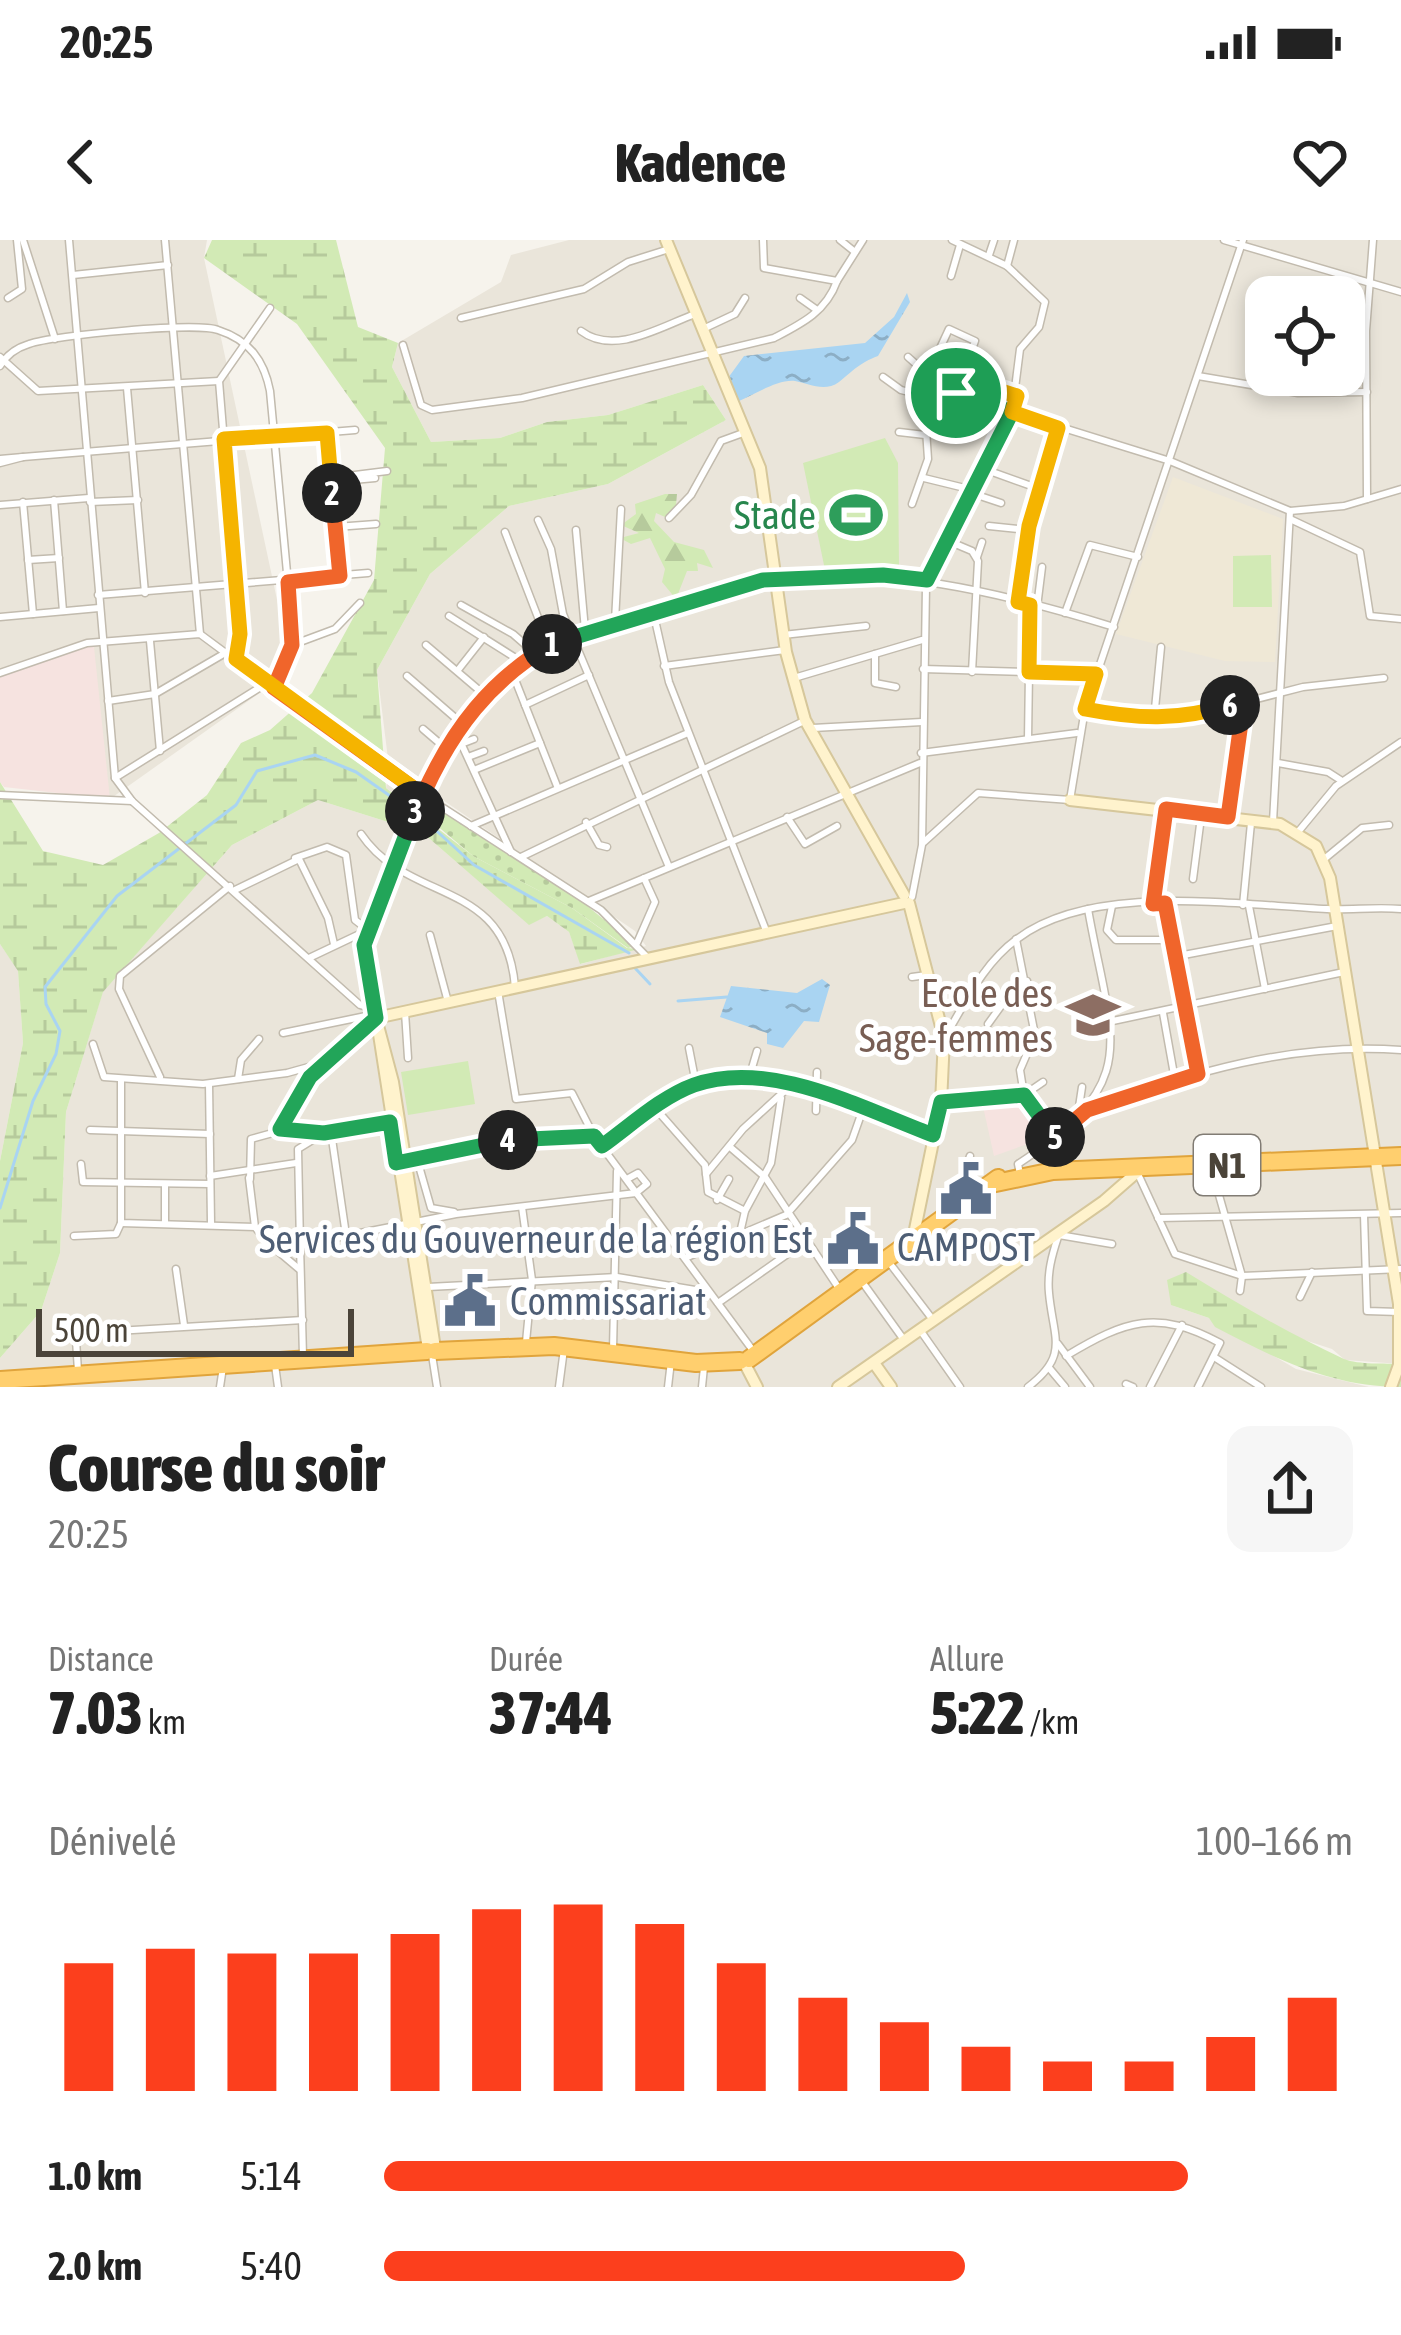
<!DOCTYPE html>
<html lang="fr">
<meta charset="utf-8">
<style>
:root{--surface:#fff;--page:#f6f6f6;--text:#222;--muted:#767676;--accent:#fc3f1d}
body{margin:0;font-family:"Asap Condensed",sans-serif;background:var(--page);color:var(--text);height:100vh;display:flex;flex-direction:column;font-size:45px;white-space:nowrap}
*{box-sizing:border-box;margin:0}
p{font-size:39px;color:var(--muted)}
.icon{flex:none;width:66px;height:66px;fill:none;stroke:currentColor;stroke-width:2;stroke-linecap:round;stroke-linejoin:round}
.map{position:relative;height:1147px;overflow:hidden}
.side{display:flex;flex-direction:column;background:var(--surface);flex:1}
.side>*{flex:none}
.fabs{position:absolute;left:1245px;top:36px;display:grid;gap:24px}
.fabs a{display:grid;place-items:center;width:120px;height:120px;border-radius:24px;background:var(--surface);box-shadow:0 6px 18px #0003;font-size:60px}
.scale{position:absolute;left:36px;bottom:30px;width:318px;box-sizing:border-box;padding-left:12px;border:6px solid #4b4439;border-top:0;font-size:33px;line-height:42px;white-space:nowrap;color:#4b4439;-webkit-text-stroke:9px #fff;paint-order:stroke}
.pin{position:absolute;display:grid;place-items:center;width:102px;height:102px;color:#fff;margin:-51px;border:6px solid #fff;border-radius:50%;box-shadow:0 3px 12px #0007}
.km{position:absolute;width:60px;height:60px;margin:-30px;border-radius:50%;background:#222;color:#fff;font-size:33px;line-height:60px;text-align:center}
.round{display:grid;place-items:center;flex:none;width:126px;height:126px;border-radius:24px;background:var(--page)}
.headline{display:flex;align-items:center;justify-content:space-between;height:204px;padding:0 48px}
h1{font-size:66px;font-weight:800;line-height:90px}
.figures{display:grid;grid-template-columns:repeat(3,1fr);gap:18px;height:204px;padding:12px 48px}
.figures div{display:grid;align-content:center}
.figures b{font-size:60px;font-weight:800}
.figures small{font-size:33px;font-weight:400}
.figures p{font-size:33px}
.chart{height:336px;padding:24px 48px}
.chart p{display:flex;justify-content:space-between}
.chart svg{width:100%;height:216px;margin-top:12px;stroke:var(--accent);stroke-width:6}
ul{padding:0 48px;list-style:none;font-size:39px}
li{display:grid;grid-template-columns:192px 144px 1fr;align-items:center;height:90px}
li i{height:30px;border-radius:15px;background:var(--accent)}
.status{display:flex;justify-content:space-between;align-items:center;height:84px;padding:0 60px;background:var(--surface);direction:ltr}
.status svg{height:33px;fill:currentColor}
header{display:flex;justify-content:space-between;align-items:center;height:156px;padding:0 48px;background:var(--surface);font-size:54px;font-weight:800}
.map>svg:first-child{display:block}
</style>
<div class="status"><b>20:25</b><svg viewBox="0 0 49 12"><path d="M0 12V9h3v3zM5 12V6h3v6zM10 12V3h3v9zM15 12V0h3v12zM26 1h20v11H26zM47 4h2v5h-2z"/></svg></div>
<header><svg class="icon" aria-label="back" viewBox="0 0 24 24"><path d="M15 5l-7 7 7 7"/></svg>Kadence<svg class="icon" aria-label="heart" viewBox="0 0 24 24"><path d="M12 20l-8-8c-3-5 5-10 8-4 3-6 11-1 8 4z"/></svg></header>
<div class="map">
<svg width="1401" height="1147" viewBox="0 0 1401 1147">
<defs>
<pattern id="forest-firs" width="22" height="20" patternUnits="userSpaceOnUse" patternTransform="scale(3)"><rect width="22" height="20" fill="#d2eab5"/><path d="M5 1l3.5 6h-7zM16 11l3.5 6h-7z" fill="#b6ca9c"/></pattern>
<pattern id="wetland-marsh" width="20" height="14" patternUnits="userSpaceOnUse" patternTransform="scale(3)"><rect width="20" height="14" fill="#d2eab5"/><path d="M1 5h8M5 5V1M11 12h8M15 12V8" fill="none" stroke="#b6ca9c"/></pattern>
<pattern id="park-dots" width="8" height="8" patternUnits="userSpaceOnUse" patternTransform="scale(3)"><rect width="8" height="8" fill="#d2eab5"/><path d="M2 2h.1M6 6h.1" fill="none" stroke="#b6ca9c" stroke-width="1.8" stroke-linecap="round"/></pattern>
<pattern id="water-ripples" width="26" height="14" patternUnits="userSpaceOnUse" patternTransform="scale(3)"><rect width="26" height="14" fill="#a9d4f2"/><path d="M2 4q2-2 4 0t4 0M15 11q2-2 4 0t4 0" fill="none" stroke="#8caec5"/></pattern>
</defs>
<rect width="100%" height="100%" fill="#f6f3ec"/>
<g fill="#eae5da" fill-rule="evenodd">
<path d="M0,0H207L204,18L292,430L110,559L0,542Z"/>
<path d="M569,0H1401V1124L1345,1120L1332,1109L1289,1095L1171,1065L1209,1078L1296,1129L1369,1147H0V1118L41,1071L60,1013L66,872L103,751L232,605L318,560L423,593L529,684L547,676L569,692L581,724L646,706L635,691L434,554L423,574L386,548L389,527L377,430L430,334L509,266L608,244L726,180L703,145L608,175L547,182L500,198L431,202L392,127L398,103L501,42L511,15ZM1266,57H1344V135H1266Z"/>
<path d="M0,704L18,730L23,803L0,921Z"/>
</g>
<path fill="#efe8d6" d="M1173,237L1283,279L1275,422L1225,421L1116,394Z"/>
<g fill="#f6e3e0">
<path d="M89,406L94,407L110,559L4,547L0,542V437Z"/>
<path d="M1020,858L1047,897L994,916L982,862Z"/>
</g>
<path fill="url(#forest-firs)" d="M665,254H677L676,265L665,277L656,273L654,281L674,302L704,310L713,328L697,323L698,331H687L676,359L662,342L665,329L650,298L631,304L620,298L639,293L621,285L636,274L635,264Z"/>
<g fill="url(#wetland-marsh)">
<path d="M212,0H336L358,87L398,103L392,127L431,202L500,198L547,182L608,175L703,145L726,180L608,244L509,266L430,334L377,430L386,548L473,616L572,668L627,708L639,709L580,724L569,692L547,676L529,685L423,593L318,560L232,605L103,752L66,872L60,1013L41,1071L0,1118V921L23,803L18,731L0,704V542L43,611L103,625L159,593L207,555L241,503L270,490L312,453L374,340L385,208L297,84L204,18Z"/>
<path d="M1186,1032C1238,1064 1290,1094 1344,1119C1359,1125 1385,1123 1401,1124V1147C1331,1147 1276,1119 1215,1087L1209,1078L1171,1065L1167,1040Z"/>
</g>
<path fill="url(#park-dots)" d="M429,563L574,655L636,706L628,708L572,668L473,616L423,574Z"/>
<g fill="#d2eab5">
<path d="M885,198L898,223L899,326L825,330L803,223Z"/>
<path d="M1271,315L1272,367H1233V316Z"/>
<path d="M468,821L475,864L408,875L401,832Z"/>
</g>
<g fill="url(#water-ripples)">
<path d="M907,53L910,62L878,116C859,123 853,131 839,142C824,153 808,143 795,141C778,139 754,155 739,161L728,138L744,116L865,103L894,77Z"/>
<path d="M822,739L830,745L819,782L804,781L783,808L767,804V793L720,777L731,746L797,753Z"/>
</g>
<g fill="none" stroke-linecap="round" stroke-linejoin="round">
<g stroke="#a9d4f2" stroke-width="3">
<path d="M418,574L474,625L629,713"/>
<path d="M635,728L650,744"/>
<path d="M678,761L727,757"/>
<path d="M0,968L33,861L56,814L60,791L46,764L45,747L117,656L236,565L257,531L315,515L356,532L410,570"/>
</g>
<g stroke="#c2bbae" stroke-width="9">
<g id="street">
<path d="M23,0L55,99"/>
<path d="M69,0L115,538L132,561L360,765L373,769"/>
<path d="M165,0L200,394"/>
<path d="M840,0L855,12"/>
<path d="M952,0L1007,26L1014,0"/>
<path d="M1224,0L1401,52"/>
<path d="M989,15L994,0"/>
<path d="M73,35L168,25"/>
<path d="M951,36L960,5"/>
<path d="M837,41L863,0"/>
<path d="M8,58L22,49L17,0"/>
<path d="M800,58L817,70"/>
<path d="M461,78L584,49L628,22L669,9"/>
<path d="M703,89L735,74L745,58"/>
<path d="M581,91C614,116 660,87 695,74"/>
<path d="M403,105L421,165L432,170L522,158L774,98C801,84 826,72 837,41L764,28L763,0"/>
<path d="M0,117L38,151L219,141"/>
<path d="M908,117L927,134"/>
<path d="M0,126C7,114 16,108 29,104C54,95 196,82 218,90C249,100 264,120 270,151L292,386L288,422L274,448"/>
<path d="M963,132L1019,151"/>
<path d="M1198,136L1298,153L1367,152"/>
<path d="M883,137L901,150L921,155"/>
<path d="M960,138L1017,156"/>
<path d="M923,145L1012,172L1020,109L1039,87L1045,62L1007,26"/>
<path d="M127,148L145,353"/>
<path d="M972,188L976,159"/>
<path d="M899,192L925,195"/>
<path d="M327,193L340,336"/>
<path d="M0,219L23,217"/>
<path d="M0,223L23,217L355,190"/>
<path d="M984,229L1037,248"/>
<path d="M331,232L339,237L387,231"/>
<path d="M924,238L973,250"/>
<path d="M331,242L375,238"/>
<path d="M971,253L1001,263"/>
<path d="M1367,259L1366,91L1373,0"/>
<path d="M54,260L63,371"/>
<path d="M23,262L33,374"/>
<path d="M90,262L138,260"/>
<path d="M912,264L928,219L923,145L949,89L975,101L956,153"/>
<path d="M0,265L89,258"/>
<path d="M669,278L691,255L721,201L743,193"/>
<path d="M1290,279L1360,312L1370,376L1401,379"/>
<path d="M538,280L551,309L563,374L669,627"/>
<path d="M989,286L1027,290"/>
<path d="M336,287L376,284"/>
<path d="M576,290L585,390"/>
<path d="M505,292L549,406"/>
<path d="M946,300L972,311L978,321L972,432"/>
<path d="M977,317L982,302"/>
<path d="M28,320L59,318"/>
<path d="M98,355L368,333"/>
<path d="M1018,362L1029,285L1058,188"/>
<path d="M461,365L513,394L536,414"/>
<path d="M1037,367L1042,327"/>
<path d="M653,371L669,442L767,693"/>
<path d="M1065,373L1090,305L1138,317"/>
<path d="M449,376L522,422"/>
<path d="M0,377L99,368"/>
<path d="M615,381L621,269"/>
<path d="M783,395L866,386"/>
<path d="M150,401L160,511"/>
<path d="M292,405L335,389L360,363"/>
<path d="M426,405L486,456"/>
<path d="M875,414V443L896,447"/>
<path d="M236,419L240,395L219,141L270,68"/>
<path d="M664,426L785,410"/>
<path d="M923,429L1096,434"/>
<path d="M458,430L484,397"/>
<path d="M512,432L557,546"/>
<path d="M0,433L87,403L200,394L377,525L601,670L648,718"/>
<path d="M407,436L460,482"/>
<path d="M794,438L922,400"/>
<path d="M108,461L155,454L227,412"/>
<path d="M525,465L589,435"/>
<path d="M1085,469L1179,479L1303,447L1384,438"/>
<path d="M1154,479L1161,407"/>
<path d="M813,488L922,482"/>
<path d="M423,489L444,507"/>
<path d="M455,490L511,612"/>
<path d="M1028,499L1030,365"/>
<path d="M461,504L474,499"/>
<path d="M921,513L1077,493"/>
<path d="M468,517L484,511"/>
<path d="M1278,523L1328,532L1342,541"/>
<path d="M474,530L540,503"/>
<path d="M115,538L267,443"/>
<path d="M0,555L132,561"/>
<path d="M1228,576L1243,461"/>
<path d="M787,577L805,604L837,586"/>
<path d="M586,582L599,605L607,607"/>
<path d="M1273,582L1290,271"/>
<path d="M471,586L688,493"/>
<path d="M1298,592L1336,546L1401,502"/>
<path d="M361,594C409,665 506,637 515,747"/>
<path d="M924,602L978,553L1070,560L1085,469L1243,0"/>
<path d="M521,617L804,481"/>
<path d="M295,618L327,607L346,615L355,680L368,690L309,718"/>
<path d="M1323,620L1362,588L1389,585"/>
<path d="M1193,639L1201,577"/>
<path d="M235,650L299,619L328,678L334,704"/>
<path d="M912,657L922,605L926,346L1012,172L1170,221L1290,271L1344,266L1401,249"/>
<path d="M589,661L920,523"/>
<path d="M1165,663L1198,834"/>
<path d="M1153,664L1165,573"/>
<path d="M1243,665L1251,583"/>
<path d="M1112,666L1107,690L1116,700H1170"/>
<path d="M1249,666L1265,749"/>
<path d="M430,695L448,762"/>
<path d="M1016,699L1035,795L1020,830L1024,855L1043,842"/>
<path d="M637,703L655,662L644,638"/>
<path d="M1173,717L1337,686"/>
<path d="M912,737L927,735"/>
<path d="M498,751L516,859L572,853L594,896"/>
<path d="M405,772L408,818"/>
<path d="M1163,773L1175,840"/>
<path d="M1108,782L1344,732"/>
<path d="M988,784L1014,748L1027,741"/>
<path d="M283,793L366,776L373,769"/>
<path d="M946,795C967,760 984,723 1017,699C1092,642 1237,665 1327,669C1351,670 1376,667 1401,669"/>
<path d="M93,804L104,837L203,844L287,833L323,823L376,778C353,704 378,653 408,586C424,551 438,510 462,480C512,418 575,393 648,372C686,361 724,346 763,340C881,323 1001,352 1114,387"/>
<path d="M689,808L696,844"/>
<path d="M160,837L119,749L120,736L230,646"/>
<path d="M749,838L757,811"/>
<path d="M238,839L241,820L259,799"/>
<path d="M121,840V983L255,987L269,1005H300L303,1116"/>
<path d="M209,844L211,983"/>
<path d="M941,863L1024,855L1042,874L1052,899"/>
<path d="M655,868L705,925L708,952L745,971"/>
<path d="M1087,870C1190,833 1291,802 1401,810"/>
<path d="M816,871L817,832"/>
<path d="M1077,880L1082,847"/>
<path d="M390,882L324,893L298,909L300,1005L456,974L636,953L647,944L638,933L627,939"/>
<path d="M280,889L303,845L321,825"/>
<path d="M90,890L210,894"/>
<path d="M331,892L346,995"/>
<path d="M602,906C630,886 661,857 694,845C770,818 863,869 933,895"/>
<path d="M730,907L765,937L840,1050"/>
<path d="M417,919L431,968L454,972"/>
<path d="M404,922L520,897L594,896L754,1112"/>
<path d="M81,924L83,942L210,944"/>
<path d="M1211,927L1242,1036L1240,1051"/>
<path d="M706,934L743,889L790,846"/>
<path d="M1020,934L1018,924C1146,840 1111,801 1088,669"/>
<path d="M1138,934L1175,1014L1242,1036L1401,1029"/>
<path d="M210,936L296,923"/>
<path d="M249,938L255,987"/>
<path d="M250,939L251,899L298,886L324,893"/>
<path d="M165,944V982"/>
<path d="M717,960L729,939"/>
<path d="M954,962L970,916"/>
<path d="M522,967L532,1040L526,1102"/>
<path d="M1364,975L1367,1071L1399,1072"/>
<path d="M1158,978L1401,973"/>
<path d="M740,993L745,971L771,923L781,858"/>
<path d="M1059,995L1112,1004"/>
<path d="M74,996L116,994L121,983"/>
<path d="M273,1007L299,1029"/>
<path d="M685,1018L786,975L852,900L863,869"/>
<path d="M888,1021L933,1080"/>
<path d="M176,1029L184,1085"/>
<path d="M863,1043L904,1100"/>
<path d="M428,1047L617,1037L707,1052"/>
<path d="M1300,1057L1312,1032"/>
<path d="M718,1063L803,1003"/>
<path d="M920,1090L960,1147"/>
<path d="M1058,1104L1090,1147"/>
<path d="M613,1110L617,931"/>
<path d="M432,1115L437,1147"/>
<path d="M1066,1116C1126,1080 1157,1069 1220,1103L1198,1147"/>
<path d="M1214,1117L1261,1147"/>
<path d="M275,1125L278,1147"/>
<path d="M1050,1129L1065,1147"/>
<path d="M78,1131L76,1100L82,1093L303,1080"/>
<path d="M1126,1144L1133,1147"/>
<path d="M220,1147L223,1127"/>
<path d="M559,1147L564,1109"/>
<path d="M668,1147L671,1121"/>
<path d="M702,1147L704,1127"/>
<path d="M1028,1147C1070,1115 1053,1098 1049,1053C1047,1033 1052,1015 1058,997"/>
<path d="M1150,1147L1182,1085"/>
</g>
</g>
<g stroke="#d6c79b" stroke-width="14">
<g id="secondary">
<path d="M666,0L760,228L786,412L805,480L904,655"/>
<path d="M1070,560L1280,584L1316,606L1330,638L1399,1064V1125L1391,1147"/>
<path d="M909,663L944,798L941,863L913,999"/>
<path d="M378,788L428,1109"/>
<path d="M435,1108L393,842L376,778L904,663"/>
<path d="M874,1123L891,1147"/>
<path d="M746,1126L757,1147"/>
<path d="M838,1147L1104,961L1144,926"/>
</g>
</g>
<g stroke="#e0a43c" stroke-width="20">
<g id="highway">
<path d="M991,944L1053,931L1401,916"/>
<path d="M435,1111L554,1106L696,1123L740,1121"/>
<path d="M749,1119L998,938"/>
<path d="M0,1140L427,1111"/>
</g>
</g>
<use href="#street" stroke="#fff" stroke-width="6"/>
<use href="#secondary" stroke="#fff3cd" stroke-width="10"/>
<use href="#highway" stroke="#ffcf6e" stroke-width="16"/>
</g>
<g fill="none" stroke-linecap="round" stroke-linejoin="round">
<g stroke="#fff" stroke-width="24">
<path id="split-1" d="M552,404L763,340L883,335L927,340L1012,172L956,153"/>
</g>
<g stroke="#fff" stroke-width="24">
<path id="split-2" d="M332,253L340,336L288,342L292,405L274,448L423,555C452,490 490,440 552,404"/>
</g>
<g stroke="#fff" stroke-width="24">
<path id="split-3" d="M332,253L327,193L224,199L240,394L236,419L423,555L415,571"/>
</g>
<g stroke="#fff" stroke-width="24">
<path id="split-4" d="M415,571L364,705L376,778L310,837L280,889L324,893L390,882L396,923L508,900"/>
</g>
<g stroke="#fff" stroke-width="24">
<path id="split-5" d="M508,900L594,896L602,906C630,886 661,857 694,845C770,818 863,869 933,895L941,862L1024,855L1055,897"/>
</g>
<g stroke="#fff" stroke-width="24">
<path id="split-6" d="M1055,897L1087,870L1198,834L1165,663L1153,664L1166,569L1228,577L1244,461L1230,465"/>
</g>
<g stroke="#fff" stroke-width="24">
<path id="split-7" d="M956,153L960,138L1017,156L1012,172L1058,188L1029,286L1018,362L1030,365L1029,432L1096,434L1085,469C1137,479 1179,481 1230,465"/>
</g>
<use href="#split-1" stroke="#22a559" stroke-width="15"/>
<use href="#split-2" stroke="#f0652b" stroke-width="15"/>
<use href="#split-3" stroke="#f5b400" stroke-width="15"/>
<use href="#split-4" stroke="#22a559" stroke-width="15"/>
<use href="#split-5" stroke="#22a559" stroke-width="15"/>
<use href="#split-6" stroke="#f0652b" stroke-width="15"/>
<use href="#split-7" stroke="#f5b400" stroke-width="15"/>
</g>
<defs>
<g id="stadium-bare" transform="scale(4.14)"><path d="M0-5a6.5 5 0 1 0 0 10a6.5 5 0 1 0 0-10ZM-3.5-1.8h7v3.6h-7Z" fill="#2e9e5b" stroke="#fff" stroke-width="2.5" paint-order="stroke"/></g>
<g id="university-bare" transform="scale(4.14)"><path d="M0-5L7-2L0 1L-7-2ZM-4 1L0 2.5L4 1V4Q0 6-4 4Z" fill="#8d6e63" stroke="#fff" stroke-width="2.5" paint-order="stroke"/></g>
<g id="civic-bare" transform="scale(4.14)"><path d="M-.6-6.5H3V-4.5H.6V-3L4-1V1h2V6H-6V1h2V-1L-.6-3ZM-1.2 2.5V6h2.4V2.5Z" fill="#5c6f8a" stroke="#fff" stroke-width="2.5" paint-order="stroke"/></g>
</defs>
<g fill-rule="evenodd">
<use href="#stadium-bare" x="856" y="275"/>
<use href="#university-bare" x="1093" y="775"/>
<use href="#civic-bare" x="966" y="949"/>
<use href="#civic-bare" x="853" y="999"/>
<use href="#civic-bare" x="470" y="1061"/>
</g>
<g text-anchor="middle" stroke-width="10" stroke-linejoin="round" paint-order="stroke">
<rect fill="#fff" stroke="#817c74" stroke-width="3" x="1194" y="895" width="66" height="60" rx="9"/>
<g font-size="36" font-weight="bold" fill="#4b4439">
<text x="1227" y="938">N1</text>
</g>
<g font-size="39" fill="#27864d" stroke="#fff" text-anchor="end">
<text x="816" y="289">Stade</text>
</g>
<g font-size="39" fill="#785e54" stroke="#fff" text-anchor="end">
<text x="1053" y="767">Ecole des<tspan x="1053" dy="45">Sage-femmes</tspan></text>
</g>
<g font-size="39" fill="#4e5e75" stroke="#fff" text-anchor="end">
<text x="813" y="1013">Services du Gouverneur de la région Est</text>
<text x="966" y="1021" text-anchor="middle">CAMPOST</text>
<text x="510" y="1075" text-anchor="start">Commissariat</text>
</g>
</g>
</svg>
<div class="fabs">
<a><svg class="icon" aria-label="locate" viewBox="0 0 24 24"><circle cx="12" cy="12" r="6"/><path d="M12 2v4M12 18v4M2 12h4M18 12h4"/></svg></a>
</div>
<div class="scale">500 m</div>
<div class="pin" style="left:956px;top:153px;background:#1e9e55"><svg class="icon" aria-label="arrive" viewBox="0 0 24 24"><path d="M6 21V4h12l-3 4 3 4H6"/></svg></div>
<b class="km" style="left:552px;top:404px">1</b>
<b class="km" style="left:332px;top:253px">2</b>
<b class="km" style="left:415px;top:571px">3</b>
<b class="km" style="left:508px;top:900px">4</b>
<b class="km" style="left:1055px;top:897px">5</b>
<b class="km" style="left:1230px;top:465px">6</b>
</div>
<section class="side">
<div class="headline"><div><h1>Course du soir</h1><p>20:25</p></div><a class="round"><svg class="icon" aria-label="share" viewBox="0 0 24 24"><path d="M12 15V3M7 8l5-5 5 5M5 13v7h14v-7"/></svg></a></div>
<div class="figures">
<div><p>Distance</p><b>7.03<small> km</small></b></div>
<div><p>Durée</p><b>37:44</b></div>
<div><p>Allure</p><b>5:22<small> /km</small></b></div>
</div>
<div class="chart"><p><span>Dénivelé</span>100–166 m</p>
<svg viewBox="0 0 160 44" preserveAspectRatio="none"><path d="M5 44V18M15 44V15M25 44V16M35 44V16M45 44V12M55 44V7M65 44V6M75 44V10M85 44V18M95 44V25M105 44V30M115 44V35M125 44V38M135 44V38M145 44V33M155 44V25"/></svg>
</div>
<ul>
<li><b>1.0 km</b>5:14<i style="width:83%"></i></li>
<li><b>2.0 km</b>5:40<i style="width:60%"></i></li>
</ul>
</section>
